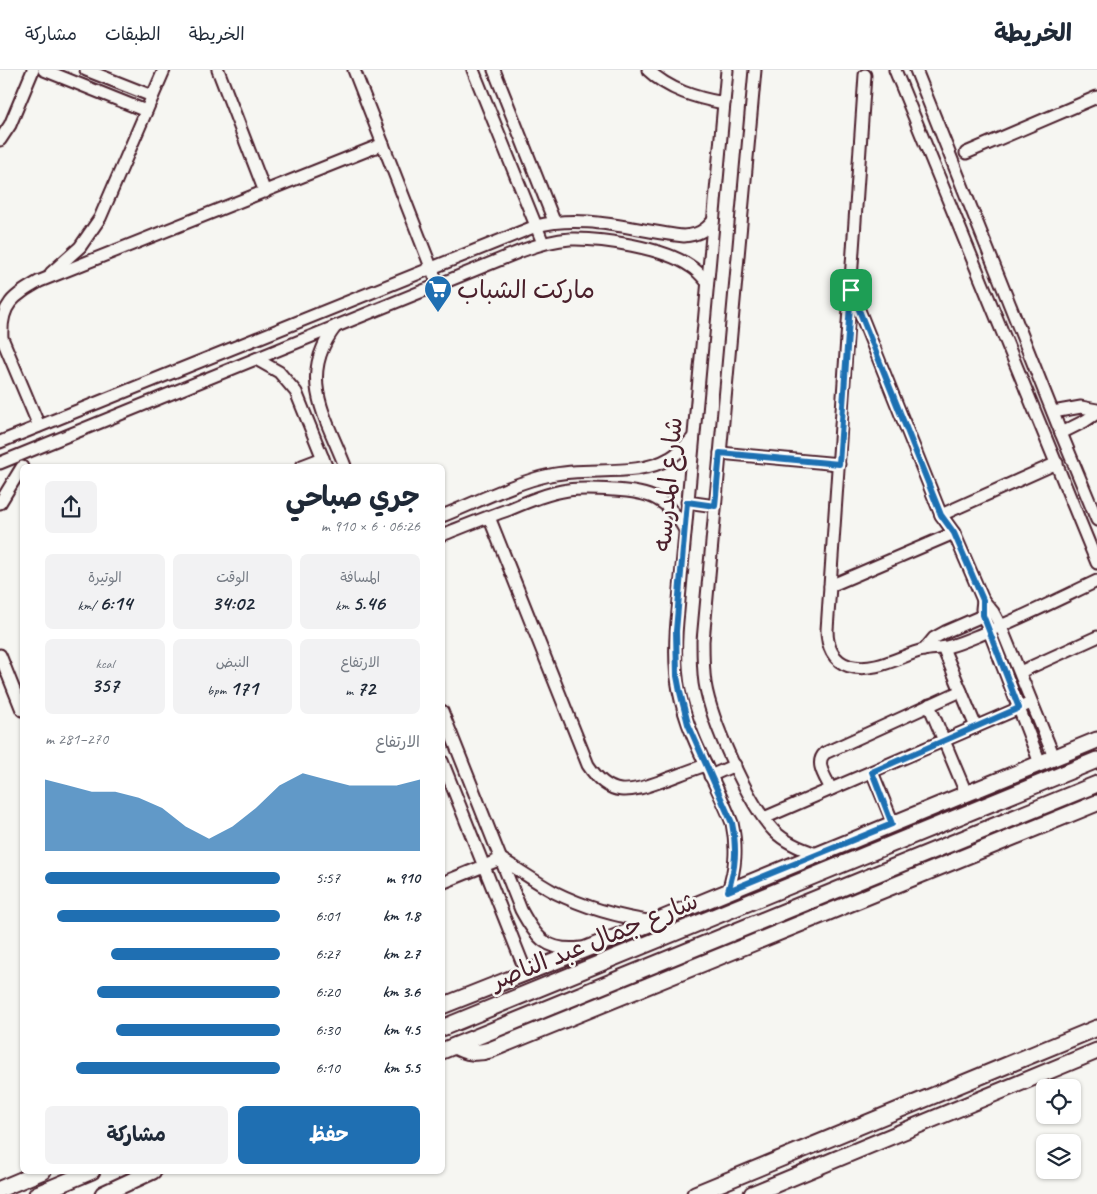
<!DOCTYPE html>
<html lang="ar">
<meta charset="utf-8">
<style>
:root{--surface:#fff;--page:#f2f2f3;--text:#1f2937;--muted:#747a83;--line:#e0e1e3;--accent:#1f6fb2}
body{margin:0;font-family:Caveat,"Playpen Sans Arabic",sans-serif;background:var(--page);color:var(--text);direction:rtl;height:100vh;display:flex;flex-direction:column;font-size:19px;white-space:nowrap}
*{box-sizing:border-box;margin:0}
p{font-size:16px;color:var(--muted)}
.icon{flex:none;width:28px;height:28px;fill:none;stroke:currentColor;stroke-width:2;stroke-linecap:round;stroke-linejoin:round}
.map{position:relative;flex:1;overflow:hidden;direction:ltr}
.details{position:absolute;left:20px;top:394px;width:425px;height:710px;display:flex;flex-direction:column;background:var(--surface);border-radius:8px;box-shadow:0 1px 4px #0004;direction:rtl}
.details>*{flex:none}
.buttons{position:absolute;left:1036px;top:1009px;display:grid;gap:10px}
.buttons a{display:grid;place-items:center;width:45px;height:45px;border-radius:8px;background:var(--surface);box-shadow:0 1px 4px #0004;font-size:25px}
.pin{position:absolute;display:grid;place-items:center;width:42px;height:42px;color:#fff;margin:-21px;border-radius:10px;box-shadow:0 2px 8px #0006}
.round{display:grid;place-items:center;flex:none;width:52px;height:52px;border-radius:8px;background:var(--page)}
.overview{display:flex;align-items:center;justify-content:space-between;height:85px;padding:0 25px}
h1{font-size:28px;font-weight:700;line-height:38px}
.figures{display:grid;grid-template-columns:repeat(3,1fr);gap:8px;height:85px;padding:5px 25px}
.figures div{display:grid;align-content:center;border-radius:8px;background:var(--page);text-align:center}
.figures b{font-size:21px;font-weight:700}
.figures small{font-size:14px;font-weight:400}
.figures p{font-size:14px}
.chart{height:140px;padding:10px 25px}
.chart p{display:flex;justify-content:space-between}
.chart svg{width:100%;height:90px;margin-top:5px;fill:var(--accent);opacity:.7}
.cta{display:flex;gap:10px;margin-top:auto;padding:10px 25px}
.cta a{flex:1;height:58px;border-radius:8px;background:var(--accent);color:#fff;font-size:20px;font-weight:700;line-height:58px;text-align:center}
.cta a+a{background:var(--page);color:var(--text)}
ul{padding:0 25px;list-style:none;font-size:16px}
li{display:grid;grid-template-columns:80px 60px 1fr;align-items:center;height:38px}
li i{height:12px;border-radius:6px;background:var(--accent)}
header{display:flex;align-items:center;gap:30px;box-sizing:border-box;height:70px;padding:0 25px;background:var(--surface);border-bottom:1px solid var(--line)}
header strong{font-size:24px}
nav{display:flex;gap:28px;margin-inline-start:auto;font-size:18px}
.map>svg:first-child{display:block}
</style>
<header>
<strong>الخريطة</strong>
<nav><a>الخريطة</a><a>الطبقات</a><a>مشاركة</a></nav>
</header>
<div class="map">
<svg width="1097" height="1124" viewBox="0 0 1097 1124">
<rect width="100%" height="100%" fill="#f6f6f2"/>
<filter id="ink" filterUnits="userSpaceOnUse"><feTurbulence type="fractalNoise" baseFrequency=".02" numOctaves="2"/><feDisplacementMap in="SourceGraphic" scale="10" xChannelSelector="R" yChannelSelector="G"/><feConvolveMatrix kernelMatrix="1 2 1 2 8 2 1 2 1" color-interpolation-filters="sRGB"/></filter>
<g filter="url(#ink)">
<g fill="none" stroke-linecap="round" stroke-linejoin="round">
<g stroke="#4a1f2b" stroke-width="15">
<g id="street">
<path d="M44,0L146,41"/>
<path d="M86,0L152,26"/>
<path d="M218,0L265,122"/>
<path d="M354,0L438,215"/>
<path d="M473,0L543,173"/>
<path d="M494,0L554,151"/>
<path d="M648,0C669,20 696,28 724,33"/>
<path d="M727,0L678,541C675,568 674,595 679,621C688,668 715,709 732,753C737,777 736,797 728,821"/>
<path d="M755,0L703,571C703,585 703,599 705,613C711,650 748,734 774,761C786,773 801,779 817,784"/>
<path d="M895,0L1097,493"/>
<path d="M916,0L1061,363L1097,450"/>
<path d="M865,5L827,560C827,576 833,591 849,596C875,603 900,586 923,580C932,578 941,579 950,576C961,573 972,568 982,564C1021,548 1059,529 1097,511"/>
<path d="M0,70L10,55L33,0"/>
<path d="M966,83L1097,27"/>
<path d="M51,203L80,177L100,148L164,0"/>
<path d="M853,225L941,445L954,463L983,530L993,542L1001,557L1054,687"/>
<path d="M336,256C297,306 325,345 345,396"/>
<path d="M256,289L279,302L296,322L326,396"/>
<path d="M1053,342L1081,337L1097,340"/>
<path d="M39,356L2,268C0,234 14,226 40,211L383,74"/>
<path d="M1061,363L1085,351L1097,343"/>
<path d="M0,372L536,156C585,143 635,161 684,166C697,165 705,161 713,151"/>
<path d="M720,383L839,394"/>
<path d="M0,393L521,181C537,175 553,170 570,169C602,168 664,178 690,196C697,200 702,206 707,212"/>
<path d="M302,396L323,388"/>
<path d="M687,432L715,436"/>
<path d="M0,433L22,397"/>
<path d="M941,445L1057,393"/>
<path d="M442,446C475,433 516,412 550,405C588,396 637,408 670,388C679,383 686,375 693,368"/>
<path d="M489,447L588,695C610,728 628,723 662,711C676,706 691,700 706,695"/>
<path d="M442,465C465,456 487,447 510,439C529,431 548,423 568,420C583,418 598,419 614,420C649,422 668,428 685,460"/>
<path d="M830,516L954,463"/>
<path d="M983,530L982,539L983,545L1040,693"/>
<path d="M943,578L976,657"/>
<path d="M924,580L934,568L945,562L989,543"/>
<path d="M0,585L22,640"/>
<path d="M1020,602L1097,567"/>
<path d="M929,635L966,723"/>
<path d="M442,641L521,840C536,868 547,882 581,878"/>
<path d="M442,691L526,902"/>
<path d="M872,702L893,753"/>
<path d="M710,706L735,695"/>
<path d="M831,719C826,708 814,693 825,683L961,621"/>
<path d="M764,748L1031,633"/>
<path d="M442,813L501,789C519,800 536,812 554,822C586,838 618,847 654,852"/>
</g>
</g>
<g stroke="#4a1f2b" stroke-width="19">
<g id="secondary">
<path d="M442,936L654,852L1097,670"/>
<path d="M442,958L1097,690"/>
<path d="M455,976C467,983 476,984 490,980L1097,733"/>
<path d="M442,981L1097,714"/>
<path d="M0,1119L43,1101"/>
<path d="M37,1124L92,1101"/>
<path d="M103,1124L153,1101"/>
<path d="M695,1124L1097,958"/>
<path d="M752,1124L1097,981"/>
</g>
</g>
<use href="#street" stroke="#f6f6f2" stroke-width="11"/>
<use href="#secondary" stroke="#f6f6f2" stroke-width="15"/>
</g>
</g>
<g fill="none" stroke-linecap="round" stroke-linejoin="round" filter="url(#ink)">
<g stroke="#fff" stroke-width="10">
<path id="route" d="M851,220L941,445L954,463L983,530V545L1019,638L872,702L892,754L728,821C736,797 737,777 732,753L688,654L680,622L677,606L676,561L687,432L715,436L720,383L839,394Z"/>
</g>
<use href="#route" stroke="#1f6fb2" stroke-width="6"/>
</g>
<defs>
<g id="supermarket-pin" transform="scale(1.4375)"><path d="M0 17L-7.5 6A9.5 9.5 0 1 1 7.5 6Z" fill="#1f6fb2" stroke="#f6f6f2"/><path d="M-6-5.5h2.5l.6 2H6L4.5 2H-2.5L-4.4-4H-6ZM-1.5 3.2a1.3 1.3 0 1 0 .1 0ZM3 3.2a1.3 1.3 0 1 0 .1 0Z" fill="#fff"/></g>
</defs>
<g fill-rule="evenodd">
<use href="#supermarket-pin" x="438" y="219"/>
</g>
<g text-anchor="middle" stroke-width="5" stroke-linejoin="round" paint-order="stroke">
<g font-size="25" fill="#4a1f2b" stroke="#f6f6f2" text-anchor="start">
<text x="457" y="228">ماركت الشباب</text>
</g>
<g font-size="25" fill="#4a1f2b" stroke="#f6f6f2">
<text transform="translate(667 414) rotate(-85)" y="9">شارع المدرسه</text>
<text transform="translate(594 870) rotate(-22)" y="9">شارع جمال عبد الناصر</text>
</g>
</g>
</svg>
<div class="buttons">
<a><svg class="icon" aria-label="locate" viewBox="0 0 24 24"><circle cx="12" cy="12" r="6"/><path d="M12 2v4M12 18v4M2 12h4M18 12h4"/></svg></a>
<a><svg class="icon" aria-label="layers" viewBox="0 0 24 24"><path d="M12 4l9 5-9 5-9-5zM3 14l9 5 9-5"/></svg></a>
</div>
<div class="pin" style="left:851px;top:220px;background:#1e9e55"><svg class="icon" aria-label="arrive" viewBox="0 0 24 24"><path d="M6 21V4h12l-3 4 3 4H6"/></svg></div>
<section class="details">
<div class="overview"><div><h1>جري صباحي</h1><p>06:26 · 6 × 910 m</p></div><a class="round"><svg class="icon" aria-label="share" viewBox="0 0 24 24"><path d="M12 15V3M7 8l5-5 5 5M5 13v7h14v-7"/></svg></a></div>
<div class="figures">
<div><p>المسافة</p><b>5.46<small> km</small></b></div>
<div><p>الوقت</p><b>34:02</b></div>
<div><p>الوتيرة</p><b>6:14<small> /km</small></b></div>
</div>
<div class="figures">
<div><p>الارتفاع</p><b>72<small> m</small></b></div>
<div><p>النبض</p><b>171<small> bpm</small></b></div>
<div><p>kcal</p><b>357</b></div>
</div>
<div class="chart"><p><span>الارتفاع</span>270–281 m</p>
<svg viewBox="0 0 160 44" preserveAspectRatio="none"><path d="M0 44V9L10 12L20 15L30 15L40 18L50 23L60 32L70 38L80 32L90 23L100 12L110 6L120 9L130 12L140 12L150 12L160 9V44z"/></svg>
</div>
<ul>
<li><b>910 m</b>5:57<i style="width:100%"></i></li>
<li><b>1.8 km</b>6:01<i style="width:95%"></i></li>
<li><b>2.7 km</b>6:27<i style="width:72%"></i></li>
<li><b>3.6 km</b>6:20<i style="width:78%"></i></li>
<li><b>4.5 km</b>6:30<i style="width:70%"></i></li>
<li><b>5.5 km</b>6:10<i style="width:87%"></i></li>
</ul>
<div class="cta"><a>حفظ</a><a>مشاركة</a></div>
</section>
</div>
